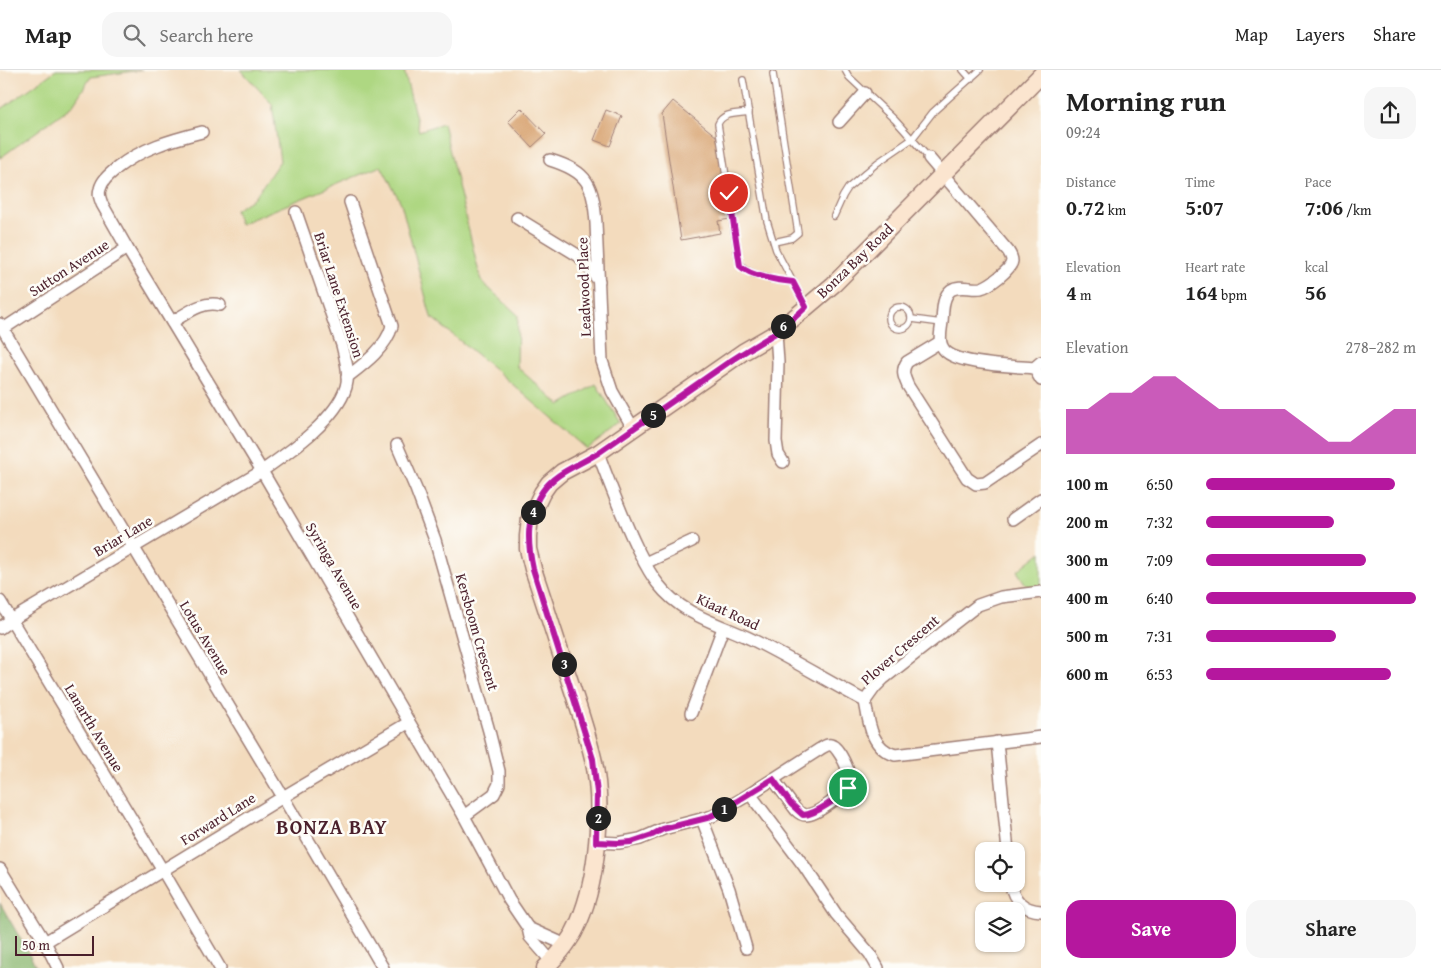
<!DOCTYPE html>
<meta charset="utf-8">
<style>
:root{--surface:#fff;--page:#f6f6f6;--text:#222;--muted:#767676;--line:#e0e0e0;--accent:#b5179e}
body{margin:0;font-family:"Gentium Book Plus",serif;background:var(--page);color:var(--text);height:100vh;display:flex;flex-direction:column;font-size:19px;white-space:nowrap}
*{box-sizing:border-box;margin:0}
p{font-size:16px;color:var(--muted)}
.icon{flex:none;width:28px;height:28px;fill:none;stroke:currentColor;stroke-width:2;stroke-linecap:round;stroke-linejoin:round}
.map{position:relative;flex:1;overflow:hidden}
.sheet{display:flex;flex-direction:column;background:var(--surface);width:400px}
.sheet>*{flex:none}
.fabs{position:absolute;left:975px;top:772px;display:grid;gap:10px}
.fabs a{display:grid;place-items:center;width:50px;height:50px;border-radius:10px;background:var(--surface);box-shadow:0 1px 4px #0004;font-size:25px}
.scale{position:absolute;left:15px;bottom:12px;width:79px;box-sizing:border-box;padding-left:5px;border:2px solid #4a1f2b;border-top:0;font-size:14px;line-height:18px;white-space:nowrap;color:#4a1f2b;-webkit-text-stroke:4px #fdfcf7;paint-order:stroke}
.pin{position:absolute;display:grid;place-items:center;width:42px;height:42px;color:#fff;margin:-21px;border:2px solid #fff;border-radius:50%;box-shadow:0 1px 5px #0007}
.km{position:absolute;width:25px;height:25px;margin:-12px;border-radius:50%;background:#222;color:#fff;font-size:14px;line-height:25px;text-align:center}
.round{display:grid;place-items:center;flex:none;width:52px;height:52px;border-radius:15px;background:var(--page)}
.headline{display:flex;align-items:center;justify-content:space-between;height:85px;padding:0 25px}
h1{font-size:28px;font-weight:800;line-height:38px}
.metrics{display:grid;grid-template-columns:repeat(3,1fr);gap:8px;height:85px;padding:5px 25px}
.metrics div{display:grid;align-content:center}
.metrics b{font-size:21px;font-weight:800}
.metrics small{font-size:14px;font-weight:400}
.metrics p{font-size:14px}
.chart{height:140px;padding:10px 25px}
.chart p{display:flex;justify-content:space-between}
.chart svg{width:100%;height:90px;margin-top:5px;fill:var(--accent);opacity:.7}
.action{display:flex;gap:10px;margin-top:auto;padding:10px 25px}
.action a{flex:1;height:58px;border-radius:15px;background:var(--accent);color:#fff;font-size:20px;font-weight:800;line-height:58px;text-align:center}
.action a+a{background:var(--page);color:var(--text)}
ul{padding:0 25px;list-style:none;font-size:16px}
li{display:grid;grid-template-columns:80px 60px 1fr;align-items:center;height:38px}
li i{height:12px;border-radius:6px;background:var(--accent)}
header{display:flex;align-items:center;gap:30px;box-sizing:border-box;height:70px;padding:0 25px;background:var(--surface);border-bottom:1px solid var(--line)}
header strong{font-size:24px}
nav{display:flex;gap:28px;margin-inline-start:auto;font-size:18px}
.search{width:350px;height:45px;background:var(--page);display:flex;align-items:center;gap:12px;box-sizing:border-box;padding:0 18px;border-radius:15px;color:var(--muted);font-size:19px}
main{display:flex;flex:1;min-height:0}
.map>svg:first-child{display:block}
</style>
<header>
<strong>Map</strong>
<div class="search"><svg class="icon" aria-label="search" viewBox="0 0 24 24"><circle cx="10" cy="10" r="6"/><path d="M15 15l6 6"/></svg>Search here</div>
<nav><a>Map</a><a>Layers</a><a>Share</a></nav>
</header>
<main>
<div class="map">
<svg width="1041" height="898" viewBox="0 0 1041 898">
<rect width="100%" height="100%" fill="#fdfcf7"/>
<filter id="ink" filterUnits="userSpaceOnUse"><feTurbulence type="fractalNoise" baseFrequency=".02" numOctaves="2"/><feDisplacementMap in="SourceGraphic" scale="10" xChannelSelector="R" yChannelSelector="G"/><feConvolveMatrix kernelMatrix="1 2 1 2 8 2 1 2 1" color-interpolation-filters="sRGB"/></filter>
<filter id="wash" filterUnits="userSpaceOnUse"><feTurbulence type="fractalNoise" baseFrequency=".0096" numOctaves="4" result="noise"/><feDisplacementMap in="SourceGraphic" scale="20" xChannelSelector="R" yChannelSelector="G"/><feGaussianBlur stdDeviation="1.12" result="paint"/><feColorMatrix in="noise" values="0 0 0 0 0 0 0 0 0 0 0 0 0 0 0 0 0 1.4 0 .05"/><feComposite in="paint" operator="in"/></filter>
<g filter="url(#wash)">
<rect width="100%" height="100%" fill="#f3dbbd"/>
<g fill="#aed782" stroke="#7c7b56">
<path d="M56,0H142L91,7L72,36L0,88V40Z"/>
<path d="M241,0H404L419,61L443,53L481,211L518,245L517,297L560,335L596,314L621,354L587,379L503,306L431,247L401,133L381,96L240,154L235,140L254,128L280,91L272,34Z"/>
<path d="M1041,482V517L1028,518L1017,501Z"/>
</g>
<path fill="#8ab870" stroke="#6a6c4e" d="M0,833L37,898H0Z"/>
<g id="blocks">
<g fill="#d59d68">
<path d="M673,31L717,67L730,149L718,151L720,163L681,170L662,44Z"/>
<path d="M521,38L546,64L532,77L508,51Z"/>
<path d="M606,40L622,46L610,76L594,70Z"/>
</g>
</g>
</g>
<g filter="url(#ink)">
<use href="#blocks" fill-opacity="0" stroke="#9e7d74" stroke-width="1"/>
<g fill="none" stroke-linecap="round" stroke-linejoin="round">
<g stroke="#9e7d74" stroke-width="8">
<g id="lane">
<path d="M845,0L849,7L895,50L929,88"/>
<path d="M963,0L971,9"/>
<path d="M773,4L798,163L792,168L774,172"/>
<path d="M743,10L767,151L776,180L805,235"/>
<path d="M749,42C738,44 723,42 718,54L739,191C744,206 779,211 793,212"/>
<path d="M834,146L843,126L848,118L877,93L912,69L933,42L980,0"/>
<circle cx="900" cy="248" r="11"/>
<path d="M912,249L942,253"/>
</g>
</g>
<g stroke="#9e7d74" stroke-width="14">
<g id="street">
<path d="M839,52L865,23"/>
<path d="M202,62C171,70 142,78 117,98C110,104 102,110 100,119C98,124 100,129 102,134L127,178L262,401L464,746L509,830L528,858L530,867L552,892"/>
<path d="M929,88L1008,181C1010,184 1012,187 1012,191C1011,200 989,216 981,218C971,220 960,214 951,220C942,227 943,242 942,252C941,261 938,271 943,278C952,295 1014,296 1034,298L1041,292"/>
<path d="M550,90C589,102 593,115 596,153L602,291L612,321L633,358"/>
<path d="M517,148L579,186L599,211"/>
<path d="M172,252C186,244 203,230 220,235"/>
<path d="M0,254L283,727L383,898"/>
<path d="M3,259L127,178"/>
<path d="M776,263L778,292L776,371L778,384L783,392"/>
<path d="M940,272L907,292C901,301 904,307 908,316L967,408L976,414L985,413L1041,375"/>
<path d="M1034,298L1041,310"/>
<path d="M347,307C364,294 386,278 392,256L350,132"/>
<path d="M397,375L416,419L435,470L489,661L499,701V714L494,724L464,746"/>
<path d="M598,383C610,415 622,447 637,478C643,490 649,503 658,514C682,545 717,553 751,569C790,588 827,611 865,631"/>
<path d="M1013,449L1041,429"/>
<path d="M645,493L692,471"/>
<path d="M1041,522L1001,527L978,535L883,609L875,617L865,631C869,653 871,678 895,685L1041,667"/>
<path d="M0,531L163,801L220,898"/>
<path d="M0,558L11,550L262,401C289,382 336,350 346,317C350,303 345,288 342,275L296,142"/>
<path d="M691,643L723,558"/>
<path d="M997,672L1008,781"/>
<path d="M750,724L820,679C824,677 827,674 831,675C839,677 852,705 850,713C847,723 816,745 806,745C802,745 799,743 796,740L773,709"/>
<path d="M702,749L729,819L746,878"/>
<path d="M596,772L618,773L640,769L663,759L713,746L750,724L804,796L836,844L870,884L878,898"/>
<path d="M0,799L45,872L58,898"/>
<path d="M1011,814C1013,831 1025,840 1041,841"/>
<path d="M528,858L566,875"/>
<path d="M45,872L283,727L408,653"/>
</g>
</g>
<g stroke="#9e7d74" stroke-width="19">
<path id="secondary" d="M545,898C559,885 572,869 579,852C598,807 604,735 593,688C587,663 579,639 571,615C558,576 546,537 533,499L528,479V466L530,448L542,423L549,413L562,402L598,383L743,282L776,263L834,214L1041,5"/>
</g>
<use href="#lane" stroke="#fff" stroke-width="5.5"/>
<use href="#street" stroke="#fff" stroke-width="11"/>
<use href="#secondary" stroke="#fbe5cf" stroke-width="16"/>
</g>
</g>
<g fill="none" stroke-linecap="round" stroke-linejoin="round" filter="url(#ink)">
<g stroke="#fff" stroke-width="10">
<path id="route" d="M729,123L740,196C750,206 779,211 793,212L806,237C796,246 786,256 774,264C758,274 742,283 726,294C684,323 642,352 601,381C581,395 556,401 542,422C526,446 527,472 533,499L593,689L597,723L596,772L618,773L631,772L652,765L663,759L707,748L721,741L773,709L791,734L803,745C815,745 840,727 848,718"/>
</g>
<use href="#route" stroke="#b5179e" stroke-width="6"/>
</g>
<g text-anchor="middle" stroke-width="5" stroke-linejoin="round" paint-order="stroke">
<g font-size="15" fill="#4a1f2b" stroke="#fdfcf7">
<text transform="translate(855 191) rotate(-44)" y="5">Bonza Bay Road</text>
<text transform="translate(69 198) rotate(-33)" y="5">Sutton Avenue</text>
<text transform="translate(584 217) rotate(-92)" y="5">Leadwood Place</text>
<text transform="translate(339 225) rotate(72)" y="5">Briar Lane Extension</text>
<text transform="translate(123 466) rotate(-31)" y="5">Briar Lane</text>
<text transform="translate(334 496) rotate(60)" y="5">Syringa Avenue</text>
<text transform="translate(728 542) rotate(25)" y="5">Kiaat Road</text>
<text transform="translate(477 562) rotate(74)" y="5">Kersboom Crescent</text>
<text transform="translate(205 568) rotate(59)" y="5">Lotus Avenue</text>
<text transform="translate(900 580) rotate(-41)" y="5">Plover Crescent</text>
<text transform="translate(94 658) rotate(59)" y="5">Lanarth Avenue</text>
<text transform="translate(218 749) rotate(-32)" y="5">Forward Lane</text>
</g>
<g font-size="20" font-weight="bold" letter-spacing="1" fill="#4a1f2b" stroke="#fdfcf7">
<text x="332" y="764">BONZA BAY</text>
</g>
</g>
</svg>
<div class="fabs">
<a><svg class="icon" aria-label="locate" viewBox="0 0 24 24"><circle cx="12" cy="12" r="6"/><path d="M12 2v4M12 18v4M2 12h4M18 12h4"/></svg></a>
<a><svg class="icon" aria-label="layers" viewBox="0 0 24 24"><path d="M12 4l9 5-9 5-9-5zM3 14l9 5 9-5"/></svg></a>
</div>
<div class="scale">50 m</div>
<div class="pin" style="left:848px;top:718px;background:#1e9e55"><svg class="icon" aria-label="arrive" viewBox="0 0 24 24"><path d="M6 21V4h12l-3 4 3 4H6"/></svg></div>
<div class="pin" style="left:729px;top:123px;background:#d93025"><svg class="icon" aria-label="check" viewBox="0 0 24 24"><path d="M5 12l5 5 9-10"/></svg></div>
<b class="km" style="left:724px;top:739px">1</b>
<b class="km" style="left:598px;top:748px">2</b>
<b class="km" style="left:564px;top:594px">3</b>
<b class="km" style="left:533px;top:442px">4</b>
<b class="km" style="left:653px;top:345px">5</b>
<b class="km" style="left:783px;top:256px">6</b>
</div>
<section class="sheet">
<div class="headline"><div><h1>Morning run</h1><p>09:24</p></div><a class="round"><svg class="icon" aria-label="share" viewBox="0 0 24 24"><path d="M12 15V3M7 8l5-5 5 5M5 13v7h14v-7"/></svg></a></div>
<div class="metrics">
<div><p>Distance</p><b>0.72<small> km</small></b></div>
<div><p>Time</p><b>5:07</b></div>
<div><p>Pace</p><b>7:06<small> /km</small></b></div>
</div>
<div class="metrics">
<div><p>Elevation</p><b>4<small> m</small></b></div>
<div><p>Heart rate</p><b>164<small> bpm</small></b></div>
<div><p>kcal</p><b>56</b></div>
</div>
<div class="chart"><p><span>Elevation</span>278–282 m</p>
<svg viewBox="0 0 160 44" preserveAspectRatio="none"><path d="M0 44V22L10 22L20 14L30 14L40 6L50 6L60 14L70 22L80 22L90 22L100 22L110 30L120 38L130 38L140 30L150 22L160 22V44z"/></svg>
</div>
<ul>
<li><b>100 m</b>6:50<i style="width:90%"></i></li>
<li><b>200 m</b>7:32<i style="width:61%"></i></li>
<li><b>300 m</b>7:09<i style="width:76%"></i></li>
<li><b>400 m</b>6:40<i style="width:100%"></i></li>
<li><b>500 m</b>7:31<i style="width:62%"></i></li>
<li><b>600 m</b>6:53<i style="width:88%"></i></li>
</ul>
<div class="action"><a>Save</a><a>Share</a></div>
</section>
</main>
